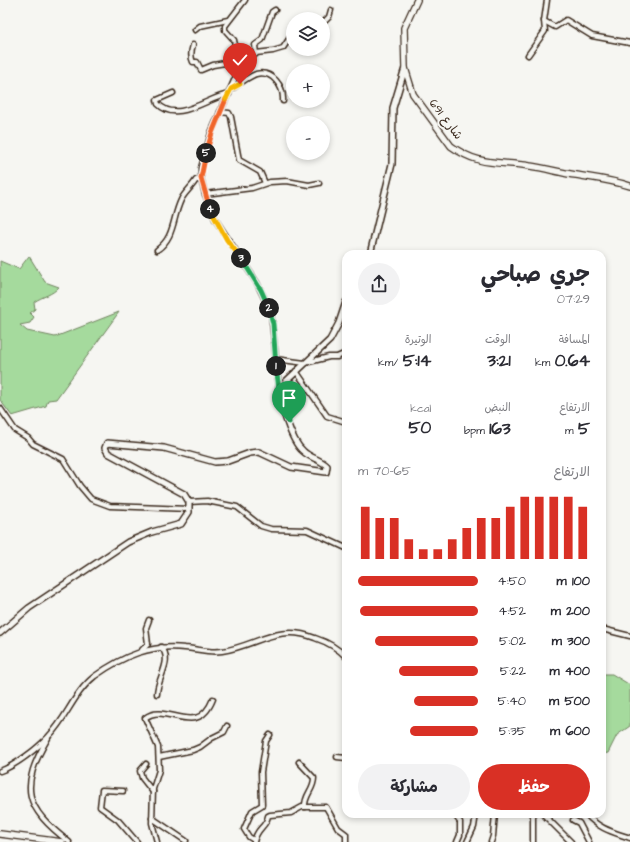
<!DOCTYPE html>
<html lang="ar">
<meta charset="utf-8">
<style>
:root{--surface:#fff;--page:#f2f2f3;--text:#2b2b33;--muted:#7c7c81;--accent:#d93025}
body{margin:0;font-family:"Architects Daughter","Playpen Sans Arabic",sans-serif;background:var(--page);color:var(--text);direction:rtl;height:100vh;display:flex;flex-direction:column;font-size:15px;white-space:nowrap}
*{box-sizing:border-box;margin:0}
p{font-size:13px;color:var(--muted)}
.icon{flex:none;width:22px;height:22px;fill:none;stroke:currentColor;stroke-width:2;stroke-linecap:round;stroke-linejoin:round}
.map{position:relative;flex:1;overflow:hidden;direction:ltr}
.sheet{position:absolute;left:342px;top:250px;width:264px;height:568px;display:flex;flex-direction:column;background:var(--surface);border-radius:12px;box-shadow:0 2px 6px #0003;direction:rtl}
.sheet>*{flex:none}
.controls{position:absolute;left:286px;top:12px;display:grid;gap:8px}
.controls a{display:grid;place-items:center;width:44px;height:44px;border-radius:50%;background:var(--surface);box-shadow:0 2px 6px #0003;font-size:20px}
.pin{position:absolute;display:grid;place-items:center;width:34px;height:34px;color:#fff;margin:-41px -17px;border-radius:50% 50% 50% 0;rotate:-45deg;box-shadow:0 0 4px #0007}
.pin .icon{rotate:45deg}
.km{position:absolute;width:20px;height:20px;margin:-10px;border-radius:50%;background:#222;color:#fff;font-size:11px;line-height:20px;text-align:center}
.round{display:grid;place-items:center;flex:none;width:42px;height:42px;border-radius:21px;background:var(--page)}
.head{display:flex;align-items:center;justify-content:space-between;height:68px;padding:0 16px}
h1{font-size:22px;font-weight:700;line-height:30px}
.figures{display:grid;grid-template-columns:repeat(3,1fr);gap:6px;height:68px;padding:4px 16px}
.figures div{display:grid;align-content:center}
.figures b{font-size:17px;font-weight:700}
.figures small{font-size:11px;font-weight:400}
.figures p{font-size:11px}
.chart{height:112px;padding:8px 16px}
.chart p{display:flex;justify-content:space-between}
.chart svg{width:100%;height:72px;margin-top:4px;stroke:var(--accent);stroke-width:6}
.primary-button{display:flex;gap:8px;margin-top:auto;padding:8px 16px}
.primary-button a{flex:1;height:46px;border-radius:24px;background:var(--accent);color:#fff;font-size:16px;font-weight:700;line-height:46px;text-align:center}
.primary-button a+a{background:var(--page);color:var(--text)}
ul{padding:0 16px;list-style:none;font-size:13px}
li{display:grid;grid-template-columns:64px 48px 1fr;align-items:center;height:30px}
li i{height:10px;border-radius:5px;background:var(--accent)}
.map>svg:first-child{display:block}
</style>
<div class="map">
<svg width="630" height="842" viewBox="0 0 630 842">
<rect width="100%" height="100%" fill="#f6f6f2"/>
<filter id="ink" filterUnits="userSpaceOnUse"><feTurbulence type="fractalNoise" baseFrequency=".025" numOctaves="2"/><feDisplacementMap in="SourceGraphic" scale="8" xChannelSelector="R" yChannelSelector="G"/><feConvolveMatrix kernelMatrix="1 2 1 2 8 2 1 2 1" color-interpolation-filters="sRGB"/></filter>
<g filter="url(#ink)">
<g fill="#a5da9d" stroke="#70825e">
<path d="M29,256L45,282L59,287C52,295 43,296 34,302L35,309L30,313L34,317L30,323L20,325L27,331L55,337L119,312L56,399L48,400L46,406L12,416L0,400V261L19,269Z"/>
<path d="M602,674H612L630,685V726L617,735L608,753L602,754Z"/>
</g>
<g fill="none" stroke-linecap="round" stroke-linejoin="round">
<g stroke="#3b2a1e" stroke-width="7">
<g id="minor">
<path d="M245,0L225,26V30L234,40L236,51V76L211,133L201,168V178L205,194L215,219L257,283L271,312L279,388"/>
<path d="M547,0L544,21L555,27L566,20L592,36L630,43"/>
<path d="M323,23L329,17L331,10"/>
<path d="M195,30L200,26L228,20"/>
<path d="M193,45C191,51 190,56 193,62H197L201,70L213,65L237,61"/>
<path d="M256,53L273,51L283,48L293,33"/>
<path d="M528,55L545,31L544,21"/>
<path d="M237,57L250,58L256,54L255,45L262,40L272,12L275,10"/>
<path d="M232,89C239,84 248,77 256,74C272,70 284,86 283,101"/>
<path d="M173,93L157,100L158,104C178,124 208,97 229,94"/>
<path d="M220,112L229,113L231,117L239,160L260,172L265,183"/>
<path d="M205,194L252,188L270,182L287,181L309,185L319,183"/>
<path d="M157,250C175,237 172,219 181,200C184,193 192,187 196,180H201"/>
<path d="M275,359L305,363L329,357H337L346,353"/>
<path d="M296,371L327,416L346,422"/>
<path d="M0,408L15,430L28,438L33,444L63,459L80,486L91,499L110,506L189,509"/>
<path d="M189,502L207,501L237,507L261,526L271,529L307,530L346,548"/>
<path d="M602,629L630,636"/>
<path d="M142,650L148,644L146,628L149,620"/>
<path d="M157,694C157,678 174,660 161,647"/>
<path d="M48,738C19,788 24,807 69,842"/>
<path d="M159,757L193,750L200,747L212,738L224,732L227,726"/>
<path d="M337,757L346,758"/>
<path d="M299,762L314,778C314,790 304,795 305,807"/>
<path d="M146,764L140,771L142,778L153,792"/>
<path d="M0,771C15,766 38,748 49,736C67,718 74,692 95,676C123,656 151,644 185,648C197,649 210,653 222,651C257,646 277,623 315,638C327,642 338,648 346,657"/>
<path d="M123,791L102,790L100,807L118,820L137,842"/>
<path d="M454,814L460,822V835L457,842"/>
<path d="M533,814V842"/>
<path d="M543,814L571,842"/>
<path d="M586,814C599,829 613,832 630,838"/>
<path d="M152,818L186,841"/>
<path d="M573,820L579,823L589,842"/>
<path d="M254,840L249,837L244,829L252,811L262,805L261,772L266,741L270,735"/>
<path d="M157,842L152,823L153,789L159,770L158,747L145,718C166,701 197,740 213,699"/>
<path d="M254,842C257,827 266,828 268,816L270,815L291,813L302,807H326L338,828L346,834V842"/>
<path d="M467,842L474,827L476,814"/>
<path d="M491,842L493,836L495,814"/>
</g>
</g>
<g stroke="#3b2a1e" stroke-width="8">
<g id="tertiary">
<path d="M370,254L392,164L393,108L405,68"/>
<path d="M0,633L29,608L128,542L152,532L181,524L189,512V502L184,494L108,453L105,448L107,443L164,448L215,462L228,461L250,453L259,452L291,467L326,472L327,466C320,459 310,458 303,451C290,440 281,404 279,388L330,340L339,323L346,302"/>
</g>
</g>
<g stroke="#3b2a1e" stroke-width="8">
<g id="secondary">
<path d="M417,0L404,28L405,68L413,94L451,146C480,167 498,161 530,166C546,168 560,173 576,175C594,178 612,180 630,186"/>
<path d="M0,834L62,842"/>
</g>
</g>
<use href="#minor" stroke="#f6f6f2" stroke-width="4"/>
<use href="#tertiary" stroke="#f6f6f2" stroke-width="5"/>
<use href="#secondary" stroke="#f6f6f2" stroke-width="5.5"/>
</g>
</g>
<g fill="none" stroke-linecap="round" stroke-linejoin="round" filter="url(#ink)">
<g stroke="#fff" stroke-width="8">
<path id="split-1" d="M276,366L280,397L289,422"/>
</g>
<g stroke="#fff" stroke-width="8">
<path id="split-2" d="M269,308L273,324L276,366"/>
</g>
<g stroke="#fff" stroke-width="8">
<path id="split-3" d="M241,258L261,290L269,308"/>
</g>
<g stroke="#fff" stroke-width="8">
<path id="split-4" d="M210,209L227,240L241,258"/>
</g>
<g stroke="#fff" stroke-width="8">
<path id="split-5" d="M206,153L201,178L210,209"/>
</g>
<g stroke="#fff" stroke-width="8">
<path id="split-6" d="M206,153L212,133L226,99"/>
</g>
<g stroke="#fff" stroke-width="8">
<path id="split-7" d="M226,99L231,89L240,84"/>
</g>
<use href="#split-1" stroke="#22a559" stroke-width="5"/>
<use href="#split-2" stroke="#22a559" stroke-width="5"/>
<use href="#split-3" stroke="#22a559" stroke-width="5"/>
<use href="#split-4" stroke="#f5b400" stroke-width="5"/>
<use href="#split-5" stroke="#f0652b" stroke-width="5"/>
<use href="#split-6" stroke="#f0652b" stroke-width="5"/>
<use href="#split-7" stroke="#f5b400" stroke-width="5"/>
</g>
<g text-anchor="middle" stroke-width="4" stroke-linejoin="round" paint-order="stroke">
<g font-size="12" fill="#3b2a1e" stroke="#f6f6f2">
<text transform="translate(446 119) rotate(53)" y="4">شارع 691</text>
</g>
</g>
</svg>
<div class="controls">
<a><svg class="icon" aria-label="layers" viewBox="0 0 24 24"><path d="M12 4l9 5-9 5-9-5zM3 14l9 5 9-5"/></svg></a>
<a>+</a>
<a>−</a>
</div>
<div class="pin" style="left:289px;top:422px;background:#1e9e55"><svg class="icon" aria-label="arrive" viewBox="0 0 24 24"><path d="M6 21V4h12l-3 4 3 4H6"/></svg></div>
<div class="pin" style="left:240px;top:84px;background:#d93025"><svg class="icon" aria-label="check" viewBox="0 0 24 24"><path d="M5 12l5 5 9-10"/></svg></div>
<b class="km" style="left:276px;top:366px">1</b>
<b class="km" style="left:269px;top:308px">2</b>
<b class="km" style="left:241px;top:258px">3</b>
<b class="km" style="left:210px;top:209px">4</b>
<b class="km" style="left:206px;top:153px">5</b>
<section class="sheet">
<div class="head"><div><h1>جري صباحي</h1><p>07:29</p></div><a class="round"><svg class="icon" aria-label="share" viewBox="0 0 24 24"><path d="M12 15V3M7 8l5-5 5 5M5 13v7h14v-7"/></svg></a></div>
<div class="figures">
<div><p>المسافة</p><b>0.64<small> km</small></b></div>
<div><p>الوقت</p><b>3:21</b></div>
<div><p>الوتيرة</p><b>5:14<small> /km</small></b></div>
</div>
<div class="figures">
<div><p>الارتفاع</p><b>5<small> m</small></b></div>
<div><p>النبض</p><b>163<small> bpm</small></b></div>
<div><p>kcal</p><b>50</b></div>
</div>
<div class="chart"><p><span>الارتفاع</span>65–70 m</p>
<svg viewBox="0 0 160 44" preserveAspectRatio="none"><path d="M5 44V12M15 44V19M25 44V19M35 44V32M45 44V38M55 44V38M65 44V32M75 44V25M85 44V19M95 44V19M105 44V12M115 44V6M125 44V6M135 44V6M145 44V6M155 44V12"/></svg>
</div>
<ul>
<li><b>100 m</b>4:50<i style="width:100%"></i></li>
<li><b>200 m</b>4:52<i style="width:98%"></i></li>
<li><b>300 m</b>5:02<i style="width:86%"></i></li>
<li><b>400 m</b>5:22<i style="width:66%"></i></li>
<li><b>500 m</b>5:40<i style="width:53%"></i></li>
<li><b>600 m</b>5:35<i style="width:57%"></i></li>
</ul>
<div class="primary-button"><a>حفظ</a><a>مشاركة</a></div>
</section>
</div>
